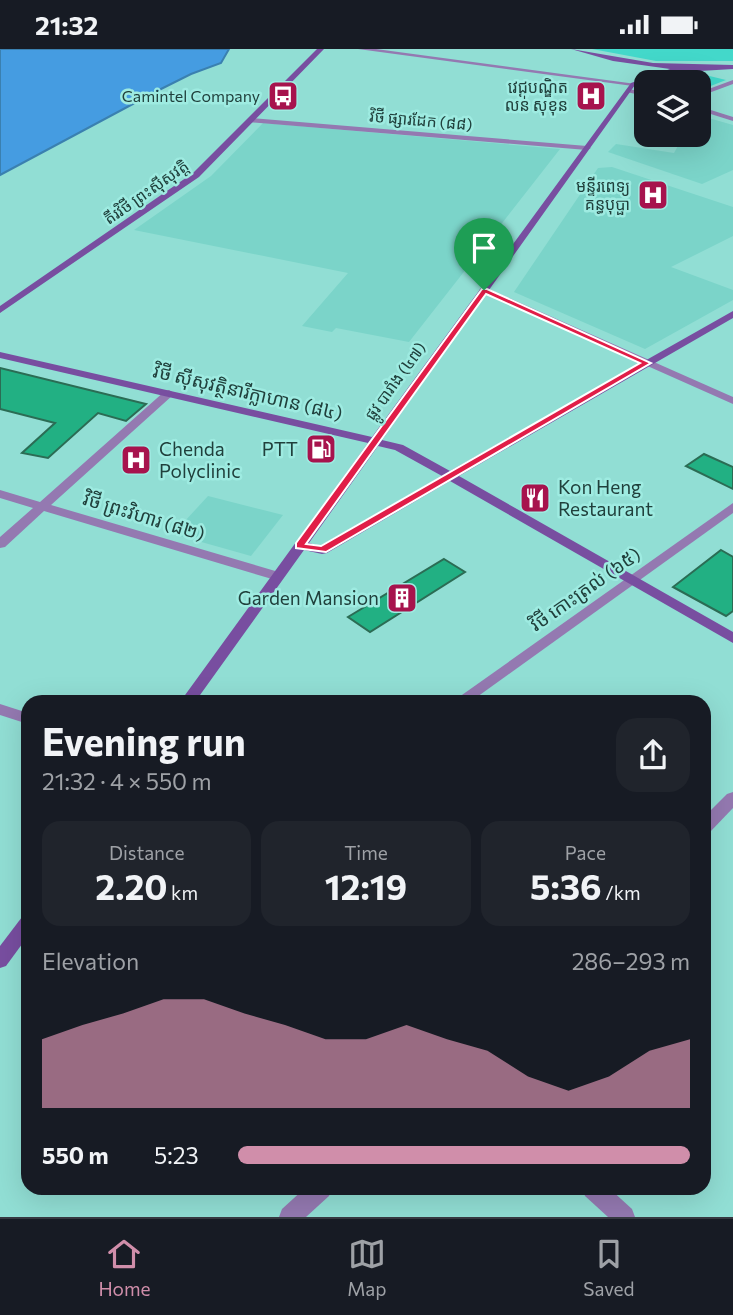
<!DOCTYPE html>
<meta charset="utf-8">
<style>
:root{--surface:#171b24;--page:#20242c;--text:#f1f3f6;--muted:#9ea1a6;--line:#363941;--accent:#d08eaa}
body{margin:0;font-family:Commissioner,"Noto Sans Khmer",sans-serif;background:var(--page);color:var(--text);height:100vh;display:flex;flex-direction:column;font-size:26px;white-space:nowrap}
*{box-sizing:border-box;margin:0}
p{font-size:23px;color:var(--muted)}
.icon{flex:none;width:38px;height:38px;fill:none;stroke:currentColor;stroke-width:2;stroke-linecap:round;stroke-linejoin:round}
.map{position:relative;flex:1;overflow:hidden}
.sheet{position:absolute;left:21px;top:646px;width:690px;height:500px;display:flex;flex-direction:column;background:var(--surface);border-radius:21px;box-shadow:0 7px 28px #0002}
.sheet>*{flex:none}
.fabs{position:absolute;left:634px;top:21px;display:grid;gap:14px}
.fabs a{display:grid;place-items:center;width:77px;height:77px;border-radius:14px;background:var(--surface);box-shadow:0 7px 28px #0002;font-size:35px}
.pin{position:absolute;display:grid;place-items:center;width:60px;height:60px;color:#fff;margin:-72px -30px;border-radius:50% 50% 50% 0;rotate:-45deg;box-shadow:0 0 7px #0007}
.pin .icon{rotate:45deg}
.round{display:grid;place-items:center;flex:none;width:74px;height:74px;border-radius:21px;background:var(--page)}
.head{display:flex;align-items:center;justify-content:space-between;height:119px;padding:0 21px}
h1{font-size:38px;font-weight:700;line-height:52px}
.stats{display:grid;grid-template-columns:repeat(3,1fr);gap:10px;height:119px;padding:7px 21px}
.stats div{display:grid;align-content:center;border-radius:18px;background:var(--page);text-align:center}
.stats b{font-size:35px;font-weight:700}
.stats small{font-size:19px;font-weight:400}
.stats p{font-size:19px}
.chart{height:196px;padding:14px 21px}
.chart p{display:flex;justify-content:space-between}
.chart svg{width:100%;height:126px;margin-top:7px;fill:var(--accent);opacity:.7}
ul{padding:0 21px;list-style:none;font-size:23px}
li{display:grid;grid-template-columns:112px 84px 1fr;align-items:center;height:52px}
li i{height:18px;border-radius:9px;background:var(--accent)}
.status{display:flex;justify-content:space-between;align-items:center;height:49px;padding:0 35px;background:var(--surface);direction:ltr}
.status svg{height:19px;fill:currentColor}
.tabs{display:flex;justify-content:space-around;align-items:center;height:98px;border-top:2px solid var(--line);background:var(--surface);font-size:19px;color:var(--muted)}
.tabs a{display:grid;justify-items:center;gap:4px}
.tabs .current{color:var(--accent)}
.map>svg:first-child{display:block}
</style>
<div class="status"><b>21:32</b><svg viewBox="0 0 49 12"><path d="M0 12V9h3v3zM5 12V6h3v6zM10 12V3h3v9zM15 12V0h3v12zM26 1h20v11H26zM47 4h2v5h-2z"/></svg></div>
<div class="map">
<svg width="733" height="1168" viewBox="0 0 733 1168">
<rect width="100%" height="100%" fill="#91ded4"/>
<g fill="#7bd4c9">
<path d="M698,66L733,76V121L702,135L608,103L616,95L674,104L684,86H698Z"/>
<path d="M263,74L560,100L409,293L336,279L332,283L302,277L348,224L134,181L211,127Z"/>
<path d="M612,118L733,158V187L671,218L733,241V251L645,300L514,243L598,119Z"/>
<path d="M208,447L283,466L251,507L173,485Z"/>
</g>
<g fill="#43d8ca">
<path d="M592,0H733V12H656Z"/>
<path d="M693,23L726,31L698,42V33H647L664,26Z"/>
</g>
<path fill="#459ce1" stroke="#3a80b0" stroke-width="2" d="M0,0H229L221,14L191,25L159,41L0,126Z"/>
<g fill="#22b083" stroke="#2b6c54" stroke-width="2">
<path d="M0,319L146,355L126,372L98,364L48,409L22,404L55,374L0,360Z"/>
<path d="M704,405L733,418V440L686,417Z"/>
<path d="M721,501L733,508V562L726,567L673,538Z"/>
<path d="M444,510L465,523L370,583L348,568Z"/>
</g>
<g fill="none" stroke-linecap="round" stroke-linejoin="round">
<g fill="#9479b1" fill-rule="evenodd">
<path d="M358,0H376L636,35L633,37Z"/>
<path d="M733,31V35L698,48V44Z"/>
<path d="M628,40L646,43V47L626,43Z"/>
<path d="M698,57L733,68V72L698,61Z"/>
<path d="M251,69L587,97L591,99L587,101L248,73Z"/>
<path d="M484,238L733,348V355L481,243L479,241Z"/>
<path d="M169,341L174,344L173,346L51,456L282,524L284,527L282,530H272L44,462L5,498L0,499V488L33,459L0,449V441L40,453L165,342Z"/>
<path d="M733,454V464L470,653H452Z"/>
<path d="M0,655L28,664V675L0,666Z"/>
<path d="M733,743V759L710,783L704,784V768L727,745Z"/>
<path d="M305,1139H332L329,1147L306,1168H279L282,1160Z"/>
<path d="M582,1139H609L632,1160L635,1168H608L585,1147Z"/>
</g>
<g fill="#784ea0" fill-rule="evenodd">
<path d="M317,0H324L199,128L0,264V257L193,124Z"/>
<path d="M571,0L653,14L733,16V20L667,24L635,36L382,391L403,396L450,422L733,262V269L459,427L733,583V594L450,432L327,504L322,505L304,501L195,653H180L368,394L0,309V303L372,388L631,34L670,20L613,12ZM378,397L395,401L442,427L320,497L309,494Z"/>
<path d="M28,865V887L6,917L0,919V897L22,868Z"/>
</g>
</g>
<path fill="#e11d48" stroke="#fff" stroke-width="2" fill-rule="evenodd" d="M482,240H487L651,314L326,503L296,499V494ZM486,245L640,314L321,497L306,495Z"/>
<defs>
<g id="bus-square" transform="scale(1.575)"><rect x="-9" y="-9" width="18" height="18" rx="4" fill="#a7134d" stroke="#9eebe1"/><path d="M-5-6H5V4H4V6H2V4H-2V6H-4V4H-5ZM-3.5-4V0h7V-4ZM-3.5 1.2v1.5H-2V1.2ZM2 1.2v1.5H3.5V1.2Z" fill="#fff"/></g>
<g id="hospital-square" transform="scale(1.575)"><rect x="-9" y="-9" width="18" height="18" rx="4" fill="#a7134d" stroke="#9eebe1"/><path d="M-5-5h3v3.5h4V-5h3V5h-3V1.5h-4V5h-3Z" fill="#fff"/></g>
<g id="fuel-square" transform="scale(1.575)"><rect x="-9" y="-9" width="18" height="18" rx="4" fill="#a7134d" stroke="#9eebe1"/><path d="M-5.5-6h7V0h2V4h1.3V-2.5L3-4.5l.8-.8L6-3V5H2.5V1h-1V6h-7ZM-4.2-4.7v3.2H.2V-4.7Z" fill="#fff"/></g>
<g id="restaurant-square" transform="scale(1.575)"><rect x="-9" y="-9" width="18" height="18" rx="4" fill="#a7134d" stroke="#9eebe1"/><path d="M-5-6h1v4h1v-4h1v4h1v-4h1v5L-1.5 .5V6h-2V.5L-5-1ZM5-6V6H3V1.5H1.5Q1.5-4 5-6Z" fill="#fff"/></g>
<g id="building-square" transform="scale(1.575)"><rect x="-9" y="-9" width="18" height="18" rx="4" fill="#a7134d" stroke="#9eebe1"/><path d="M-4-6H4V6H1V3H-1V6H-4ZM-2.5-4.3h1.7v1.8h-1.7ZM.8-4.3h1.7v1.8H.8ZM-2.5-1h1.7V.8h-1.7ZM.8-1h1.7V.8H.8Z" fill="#fff"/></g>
</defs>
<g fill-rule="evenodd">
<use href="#bus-square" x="283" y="47"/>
<use href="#hospital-square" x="591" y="47"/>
<use href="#hospital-square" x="653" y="146"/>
<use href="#fuel-square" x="321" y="400"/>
<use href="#hospital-square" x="136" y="411"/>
<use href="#restaurant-square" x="535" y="449"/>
<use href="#building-square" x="402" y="549"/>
</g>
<g text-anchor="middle" stroke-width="5" stroke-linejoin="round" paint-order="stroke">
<g font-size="16" fill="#20403c" stroke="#9eebe1" text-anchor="end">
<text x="568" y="44">វេជ្ជបណ្ឌិត<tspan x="568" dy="18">លន់ សុខុន</tspan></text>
<text x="260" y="53">Camintel Company</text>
<text x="630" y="143">មន្ទីរពេទ្យ<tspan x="630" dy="18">គន្ធបុប្ផា</tspan></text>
</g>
<g font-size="16" fill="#20403c" stroke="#9eebe1">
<text transform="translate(421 71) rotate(5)" y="6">វិថី ផ្សារដែក (៨៨)</text>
<text transform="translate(146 143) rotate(-35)" y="6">តីរវិថី ព្រះស៊ីសុវត្តិ</text>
<text transform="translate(395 332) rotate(-54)" y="6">ផ្លូវ បារាំង (៤៧)</text>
</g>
<g font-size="19" fill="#20403c" stroke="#9eebe1">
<text transform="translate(248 343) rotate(13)" y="7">វិថី ស៊ីសុវត្ថិនារីក្លាហាន (៨៤)</text>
<text transform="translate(144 467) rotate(17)" y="7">វិថី ព្រះវិហារ (៨២)</text>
<text transform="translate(585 540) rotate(-35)" y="7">វិថី កោះត្រល់ (៦៥)</text>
</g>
<g font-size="19" fill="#20403c" stroke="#9eebe1" text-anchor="start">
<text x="159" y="407">Chenda<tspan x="159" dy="22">Polyclinic</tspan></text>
<text x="298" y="407" text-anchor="end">PTT</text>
<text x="558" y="445">Kon Heng<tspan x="558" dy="22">Restaurant</tspan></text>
<text x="379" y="556" text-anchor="end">Garden Mansion</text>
</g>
</g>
</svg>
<div class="fabs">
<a><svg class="icon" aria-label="layers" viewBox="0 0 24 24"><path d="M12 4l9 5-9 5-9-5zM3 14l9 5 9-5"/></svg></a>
</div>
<div class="pin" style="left:484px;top:241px;background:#1e9e55"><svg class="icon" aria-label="arrive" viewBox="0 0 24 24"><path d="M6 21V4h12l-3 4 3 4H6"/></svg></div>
<section class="sheet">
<div class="head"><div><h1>Evening run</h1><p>21:32 · 4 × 550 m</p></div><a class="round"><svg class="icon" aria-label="share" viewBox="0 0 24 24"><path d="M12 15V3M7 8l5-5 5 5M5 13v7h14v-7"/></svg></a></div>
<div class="stats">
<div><p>Distance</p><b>2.20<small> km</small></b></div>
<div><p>Time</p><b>12:19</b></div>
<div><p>Pace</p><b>5:36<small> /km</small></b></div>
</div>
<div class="chart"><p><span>Elevation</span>286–293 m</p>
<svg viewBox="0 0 160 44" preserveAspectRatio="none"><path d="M0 44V20L10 15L20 11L30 6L40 6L50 11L60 15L70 20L80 20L90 15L100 20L110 24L120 33L130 38L140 33L150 24L160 20V44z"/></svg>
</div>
<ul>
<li><b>550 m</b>5:23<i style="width:100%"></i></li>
</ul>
</section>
</div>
<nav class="tabs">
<a class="current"><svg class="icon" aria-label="home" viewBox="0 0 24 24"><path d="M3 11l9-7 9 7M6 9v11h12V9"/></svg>Home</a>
<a><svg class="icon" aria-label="map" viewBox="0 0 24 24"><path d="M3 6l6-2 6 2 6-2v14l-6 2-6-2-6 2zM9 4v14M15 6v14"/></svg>Map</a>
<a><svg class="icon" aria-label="saved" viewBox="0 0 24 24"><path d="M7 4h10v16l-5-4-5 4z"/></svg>Saved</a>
</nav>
